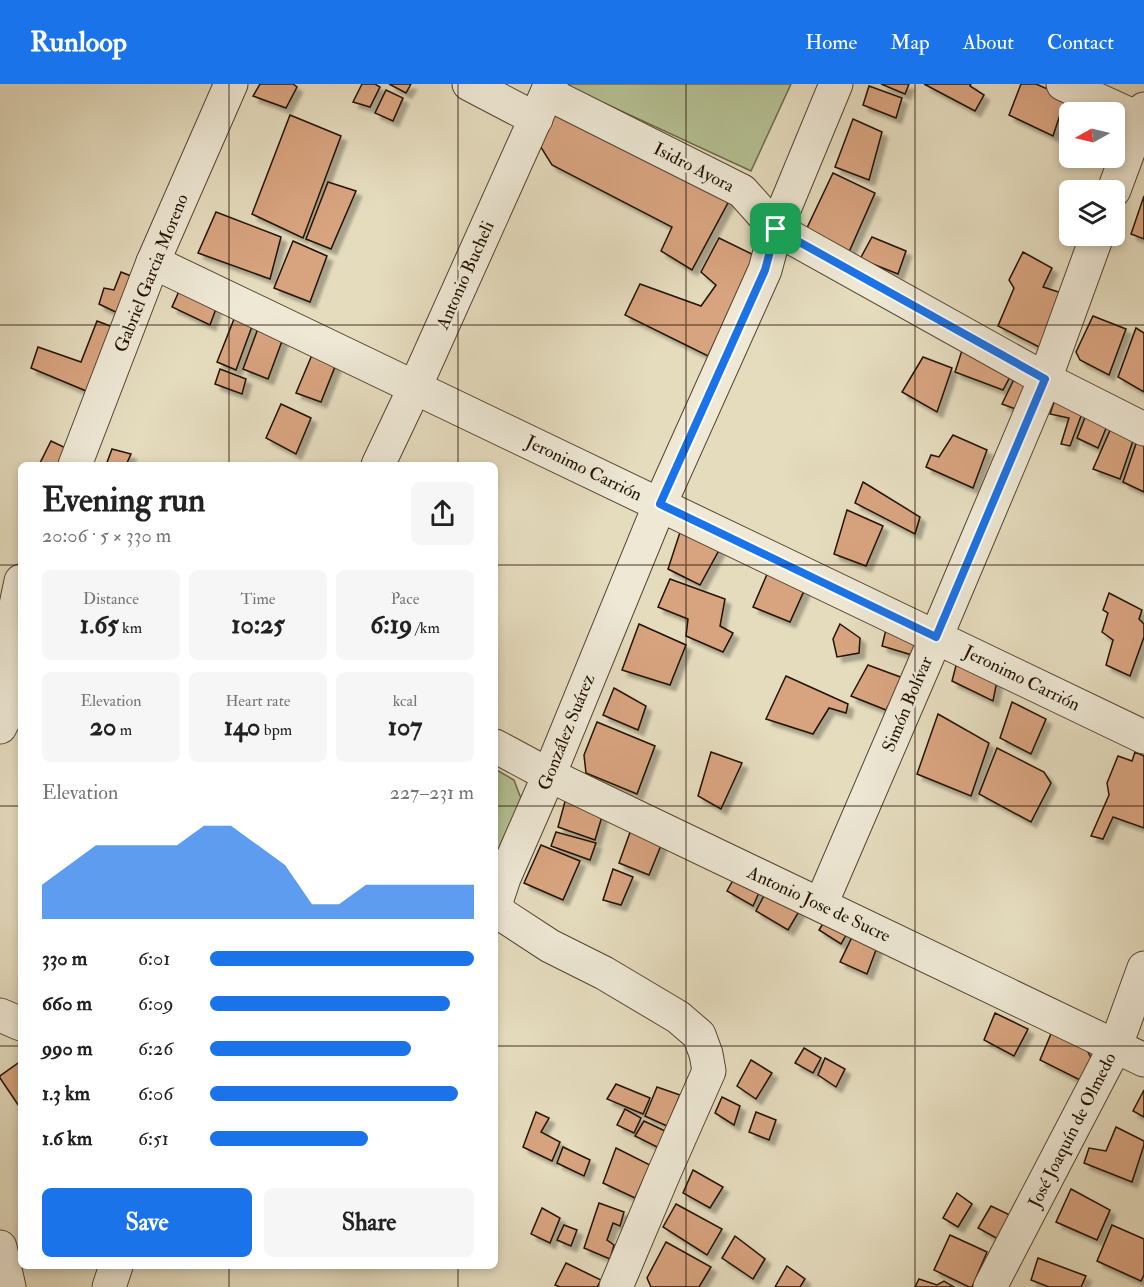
<!DOCTYPE html>
<meta charset="utf-8">
<style>
:root{--surface:#fff;--page:#f6f6f6;--text:#222;--muted:#767676;--accent:#1a73e8}
body{margin:0;font-family:"IM FELL Double Pica",serif;background:var(--page);color:var(--text);height:100vh;display:flex;flex-direction:column;font-size:22px;white-space:nowrap}
*{box-sizing:border-box;margin:0}
p{font-size:20px;color:var(--muted)}
.icon{flex:none;width:33px;height:33px;fill:none;stroke:currentColor;stroke-width:2;stroke-linecap:round;stroke-linejoin:round}
.map{position:relative;flex:1;overflow:hidden}
.drawer{position:absolute;left:18px;top:378px;width:480px;height:807px;display:flex;flex-direction:column;background:var(--surface);border-radius:9px;box-shadow:0 3px 9px #0003}
.drawer>*{flex:none}
.needle{width:39px;rotate:262deg}
.buttons{position:absolute;left:1059px;top:18px;display:grid;gap:12px}
.buttons a{display:grid;place-items:center;width:66px;height:66px;border-radius:9px;background:var(--surface);box-shadow:0 3px 9px #0003;font-size:30px}
.pin{position:absolute;display:grid;place-items:center;width:51px;height:51px;color:#fff;margin:-26px;border-radius:12px;box-shadow:0 3px 9px #0006}
.round{display:grid;place-items:center;flex:none;width:63px;height:63px;border-radius:9px;background:var(--page)}
.head{display:flex;align-items:center;justify-content:space-between;height:102px;padding:0 24px}
h1{font-size:33px;font-weight:800;line-height:45px}
.figures{display:grid;grid-template-columns:repeat(3,1fr);gap:9px;height:102px;padding:6px 24px}
.figures div{display:grid;align-content:center;border-radius:9px;background:var(--page);text-align:center}
.figures b{font-size:26px;font-weight:800}
.figures small{font-size:16px;font-weight:400}
.figures p{font-size:16px}
.chart{height:168px;padding:12px 24px}
.chart p{display:flex;justify-content:space-between}
.chart svg{width:100%;height:108px;margin-top:6px;fill:var(--accent);opacity:.7}
.cta{display:flex;gap:12px;margin-top:auto;padding:12px 24px}
.cta a{flex:1;height:69px;border-radius:9px;background:var(--accent);color:#fff;font-size:24px;font-weight:800;line-height:69px;text-align:center}
.cta a+a{background:var(--page);color:var(--text)}
ul{padding:0 24px;list-style:none;font-size:20px}
li{display:grid;grid-template-columns:96px 72px 1fr;align-items:center;height:45px}
li i{height:15px;border-radius:8px;background:var(--accent)}
header{display:flex;align-items:center;gap:36px;box-sizing:border-box;height:84px;padding:0 30px;background:var(--accent);color:#fff}
header strong{font-size:28px}
nav{display:flex;gap:33px;margin-inline-start:auto;font-size:21px}
.map>svg:first-child{display:block}
</style>
<header>
<strong>Runloop</strong>
<nav><a>Home</a><a>Map</a><a>About</a><a>Contact</a></nav>
</header>
<div class="map">
<svg width="1144" height="1203" viewBox="0 0 1144 1203">
<defs>
<filter id="shadow"><feDropShadow dx="5.5" dy="5.5" stdDeviation="1.5" flood-color="#0004"/></filter>
</defs>
<rect width="100%" height="100%" fill="#e5dcbe"/>
<filter id="stains"><feTurbulence type="fractalNoise" baseFrequency=".00333" numOctaves="4"/><feColorMatrix values="0 0 0 0 .2 0 0 0 0 .09 0 0 0 0 .02 0 0 0 .5 -.17"/></filter>
<radialGradient id="worn" r=".72"><stop offset=".6" stop-color="#630" stop-opacity="0"/><stop offset="1" stop-color="#630" stop-opacity=".3"/></radialGradient>
<g fill="#b4c093" stroke="#6c694a" stroke-width="1.5">
<path d="M568,0H791L751,87L567,2Z"/>
<path d="M495,685L514,696L522,717L495,778Z"/>
</g>
<g fill="#d8a480" stroke="#231200" stroke-width="1.5" filter="url(#shadow)">
<path d="M260,0H293L297,3L286,24L253,12Z"/>
<path d="M362,0H375L380,3L370,23L353,18Z"/>
<path d="M389,0H411L406,9Z"/>
<path d="M881,0H909L905,10Z"/>
<path d="M924,0H971L970,2L984,11L975,27Z"/>
<path d="M1021,0H1036L1066,13L1053,52L1009,31Z"/>
<path d="M869,2L902,14L896,34L863,21Z"/>
<path d="M386,6L403,14L393,37L375,29Z"/>
<path d="M550,24L730,115L692,186L661,167L672,143L552,81L537,57Z"/>
<path d="M290,31L341,52L303,154L252,130Z"/>
<path d="M853,35L882,48L869,96L835,83Z"/>
<path d="M833,89L875,109L849,168L806,146Z"/>
<path d="M328,98L356,107L331,165L306,155Z"/>
<path d="M1144,112V155L1131,150Z"/>
<path d="M216,128L281,153L270,195L198,169Z"/>
<path d="M872,153L906,167L898,190L860,175Z"/>
<path d="M719,154L756,172L708,272L625,231L640,200L701,222L716,201L701,188Z"/>
<path d="M293,157L327,172L310,218L274,204Z"/>
<path d="M1023,168L1052,184L1043,203L1074,213L1049,268L998,242L1014,204L1009,196Z"/>
<path d="M121,188L141,196L124,232L99,220L104,204L114,206Z"/>
<path d="M180,205L217,222L210,241L172,223Z"/>
<path d="M236,230L254,237L236,286L217,278Z"/>
<path d="M1093,232L1126,245L1109,291L1080,276L1076,268Z"/>
<path d="M97,237L118,245L91,309L31,284L38,263L81,278Z"/>
<path d="M260,239L285,249L268,295L243,285Z"/>
<path d="M1136,244L1144,249V308L1118,293Z"/>
<path d="M965,257L1014,285L1003,306L955,288Z"/>
<path d="M317,259L340,270L321,318L296,309Z"/>
<path d="M923,273L952,284L937,328L902,308Z"/>
<path d="M220,285L246,295L242,310L215,300Z"/>
<path d="M1018,287L1036,296L1021,327L1002,320Z"/>
<path d="M1056,312L1084,324L1070,362L1061,360L1069,334L1050,330Z"/>
<path d="M281,320L311,334L296,370L266,354Z"/>
<path d="M1089,323L1111,332L1098,364L1077,354Z"/>
<path d="M1115,335L1136,348L1120,395L1093,385Z"/>
<path d="M1140,348L1144,350V408L1123,398Z"/>
<path d="M953,351L987,366L973,404L926,383L931,371L939,373Z"/>
<path d="M51,357L70,366L62,381H39Z"/>
<path d="M112,365L131,370L126,381H106Z"/>
<path d="M863,398L920,433L915,450L855,419Z"/>
<path d="M847,426L883,442L866,482L834,470Z"/>
<path d="M684,436L724,457L700,501L668,485Z"/>
<path d="M771,481L808,498L790,538L753,523Z"/>
<path d="M670,495L725,515L720,542L733,549L723,568L686,552L688,535L658,523Z"/>
<path d="M1109,509L1142,526L1139,535L1144,540V553L1130,592L1106,581L1113,556L1102,548L1108,529L1103,526Z"/>
<path d="M888,537L920,552L912,571L882,562Z"/>
<path d="M639,540L686,561L670,601L622,586Z"/>
<path d="M840,540L860,554L859,569L837,573L833,555Z"/>
<path d="M958,574L998,592L993,617L952,597Z"/>
<path d="M868,581L903,594L886,626L851,612Z"/>
<path d="M786,592L848,620L846,629L829,624L813,650L766,635Z"/>
<path d="M614,604L646,622L638,646L603,631Z"/>
<path d="M1012,618L1046,635L1031,670L1000,654Z"/>
<path d="M938,630L989,659L971,712L917,690Z"/>
<path d="M597,638L655,662L637,710L586,689L584,671Z"/>
<path d="M997,664L1044,688L1051,699L1031,738L979,710Z"/>
<path d="M711,668L742,679L721,725L698,712Z"/>
<path d="M1135,668L1144,672V744L1113,733L1103,755L1091,752L1109,711L1107,699L1118,672L1132,677Z"/>
<path d="M566,714L603,729L595,756L558,743Z"/>
<path d="M633,740L664,754L649,791L619,779Z"/>
<path d="M556,748L596,759L590,776L551,762Z"/>
<path d="M541,761L580,777L563,816L524,799Z"/>
<path d="M613,785L633,793L621,821L603,816Z"/>
<path d="M737,789L763,800L753,822L727,807Z"/>
<path d="M768,804L804,819L788,846L756,827Z"/>
<path d="M827,833L850,844L841,860L819,846Z"/>
<path d="M855,847L879,858L867,890L840,878Z"/>
<path d="M995,929L1028,945L1014,972L984,956Z"/>
<path d="M1053,945L1087,966L1091,974L1080,996L1040,976Z"/>
<path d="M804,964L821,974L813,989L795,979Z"/>
<path d="M825,974L845,985L836,1003L818,991Z"/>
<path d="M751,976L772,989L756,1015L737,1002Z"/>
<path d="M21,977V1025L0,994V992Z"/>
<path d="M616,1000L650,1014L643,1030L607,1015Z"/>
<path d="M657,1003L680,1011L667,1042L645,1032Z"/>
<path d="M1144,1006V1033L1133,1027Z"/>
<path d="M722,1013L740,1022L734,1041L715,1029Z"/>
<path d="M625,1025L641,1034L634,1049L617,1041Z"/>
<path d="M536,1028L549,1034L541,1048L560,1058L552,1077L523,1063Z"/>
<path d="M756,1028L776,1036L769,1056L749,1048Z"/>
<path d="M644,1037L665,1047L659,1064L635,1052Z"/>
<path d="M1116,1043L1144,1057V1061L1132,1098L1084,1079L1089,1064L1106,1067Z"/>
<path d="M563,1063L590,1076L584,1092L557,1079Z"/>
<path d="M616,1064L650,1081L635,1114L603,1099Z"/>
<path d="M693,1086L723,1103L710,1124L683,1109Z"/>
<path d="M1071,1105L1110,1126L1097,1156L1056,1138Z"/>
<path d="M957,1109L972,1120L958,1143L943,1134Z"/>
<path d="M599,1119L624,1128L620,1142L613,1139L607,1156L614,1161L610,1175L584,1164Z"/>
<path d="M676,1120L722,1145L707,1171L663,1143Z"/>
<path d="M991,1122L1012,1132L1000,1156L978,1144Z"/>
<path d="M542,1124L560,1134L550,1159L531,1150Z"/>
<path d="M564,1141L577,1146L571,1162L557,1156Z"/>
<path d="M1112,1141L1144,1155V1191L1141,1197L1097,1177Z"/>
<path d="M950,1151L987,1168L972,1203H969L934,1186Z"/>
<path d="M735,1152L765,1175L753,1195L722,1174Z"/>
<path d="M666,1158L711,1183L699,1203H651L647,1194Z"/>
<path d="M1038,1174L1086,1192L1081,1203H1049L1031,1196Z"/>
<path d="M566,1179L601,1196L597,1203H560L555,1201Z"/>
<path d="M787,1182L805,1195L800,1203H775Z"/>
<path d="M919,1195L937,1201L944,1197L954,1203H915Z"/>
</g>
<g fill="none" stroke-linecap="round" stroke-linejoin="round">
<g stroke="#544430" stroke-width="35">
<g id="minor">
<path d="M469,0L536,35"/>
<path d="M1063,0L1144,37"/>
<path d="M547,9L742,107L776,145L1045,295L1144,345"/>
<path d="M1114,106L1144,25"/>
<path d="M153,178L1144,653"/>
<path d="M75,381L153,178L231,0"/>
<path d="M378,381L415,303L551,0"/>
<path d="M0,643L9,625L16,521L21,497"/>
<path d="M495,662L549,691L1144,976"/>
<path d="M821,820L936,553L1045,295L1097,152"/>
<path d="M0,931L21,940"/>
<path d="M0,1163L9,1203"/>
<path d="M109,1203L116,1182"/>
<path d="M616,1203L664,1089L709,987L706,970L699,951L678,933L604,889L550,862L498,828L497,815L504,794L549,691L660,420L765,186L776,145L836,0"/>
<path d="M990,1203L1116,961L1144,884"/>
</g>
</g>
<use href="#minor" stroke="#eee8d5" stroke-width="33"/>
</g>
<g fill="none" stroke-linecap="round" stroke-linejoin="round">
<g stroke="#fff" stroke-width="12">
<path id="route" d="M776,145L1045,295L936,553L660,420L765,186Z"/>
</g>
<use href="#route" stroke="#1a73e8" stroke-width="8"/>
</g>
<path fill="none" stroke="#231200" stroke-width="1.5" stroke-opacity="0.55" d="M229,0V381M458,0V381M686,0V1203M915,0V1203M0,241H1144M0,481H21M495,481H1144M0,722H21M495,722H1144M0,962H21M495,962H1144M229,1182V1203M458,1182V1203"/>
<g text-anchor="middle" stroke-width="5" stroke-linejoin="round" paint-order="stroke">
<g font-size="18" fill="#231200" stroke="#eee8d5">
<text transform="translate(694 83) rotate(27)" y="6">Isidro Ayora</text>
<text transform="translate(151 189) rotate(-68)" y="6">Gabriel Garcia Moreno</text>
<text transform="translate(465 191) rotate(-66)" y="6">Antonio Bucheli</text>
<text transform="translate(584 384) rotate(26)" y="6">Jeronimo Carrión</text>
<text transform="translate(1022 594) rotate(26)" y="6">Jeronimo Carrión</text>
<text transform="translate(907 620) rotate(-67)" y="6">Simón Bolívar</text>
<text transform="translate(566 648) rotate(-68)" y="6">González Suárez</text>
<text transform="translate(819 820) rotate(25)" y="6">Antonio Jose de Sucre</text>
<text transform="translate(1072 1046) rotate(-63)" y="6">José Joaquín de Olmedo</text>
</g>
</g>
<rect width="100%" height="100%" filter="url(#stains)"/>
<rect width="100%" height="100%" fill="url(#worn)"/>
</svg>
<div class="buttons">
<a><svg class="needle" viewBox="-14 -14 28 28"><path d="M0-13l5 13h-10z" fill="#e53935"/><path d="M0 13l5-13h-10z" fill="#767676"/></svg></a>
<a><svg class="icon" aria-label="layers" viewBox="0 0 24 24"><path d="M12 4l9 5-9 5-9-5zM3 14l9 5 9-5"/></svg></a>
</div>
<div class="pin" style="left:776px;top:145px;background:#1e9e55"><svg class="icon" aria-label="arrive" viewBox="0 0 24 24"><path d="M6 21V4h12l-3 4 3 4H6"/></svg></div>
<section class="drawer">
<div class="head"><div><h1>Evening run</h1><p>20:06 · 5 × 330 m</p></div><a class="round"><svg class="icon" aria-label="share" viewBox="0 0 24 24"><path d="M12 15V3M7 8l5-5 5 5M5 13v7h14v-7"/></svg></a></div>
<div class="figures">
<div><p>Distance</p><b>1.65<small> km</small></b></div>
<div><p>Time</p><b>10:25</b></div>
<div><p>Pace</p><b>6:19<small> /km</small></b></div>
</div>
<div class="figures">
<div><p>Elevation</p><b>20<small> m</small></b></div>
<div><p>Heart rate</p><b>140<small> bpm</small></b></div>
<div><p>kcal</p><b>107</b></div>
</div>
<div class="chart"><p><span>Elevation</span>227–231 m</p>
<svg viewBox="0 0 160 44" preserveAspectRatio="none"><path d="M0 44V30L10 22L20 14L30 14L40 14L50 14L60 6L70 6L80 14L90 22L100 38L110 38L120 30L130 30L140 30L150 30L160 30V44z"/></svg>
</div>
<ul>
<li><b>330 m</b>6:01<i style="width:100%"></i></li>
<li><b>660 m</b>6:09<i style="width:91%"></i></li>
<li><b>990 m</b>6:26<i style="width:76%"></i></li>
<li><b>1.3 km</b>6:06<i style="width:94%"></i></li>
<li><b>1.6 km</b>6:51<i style="width:60%"></i></li>
</ul>
<div class="cta"><a>Save</a><a>Share</a></div>
</section>
</div>
